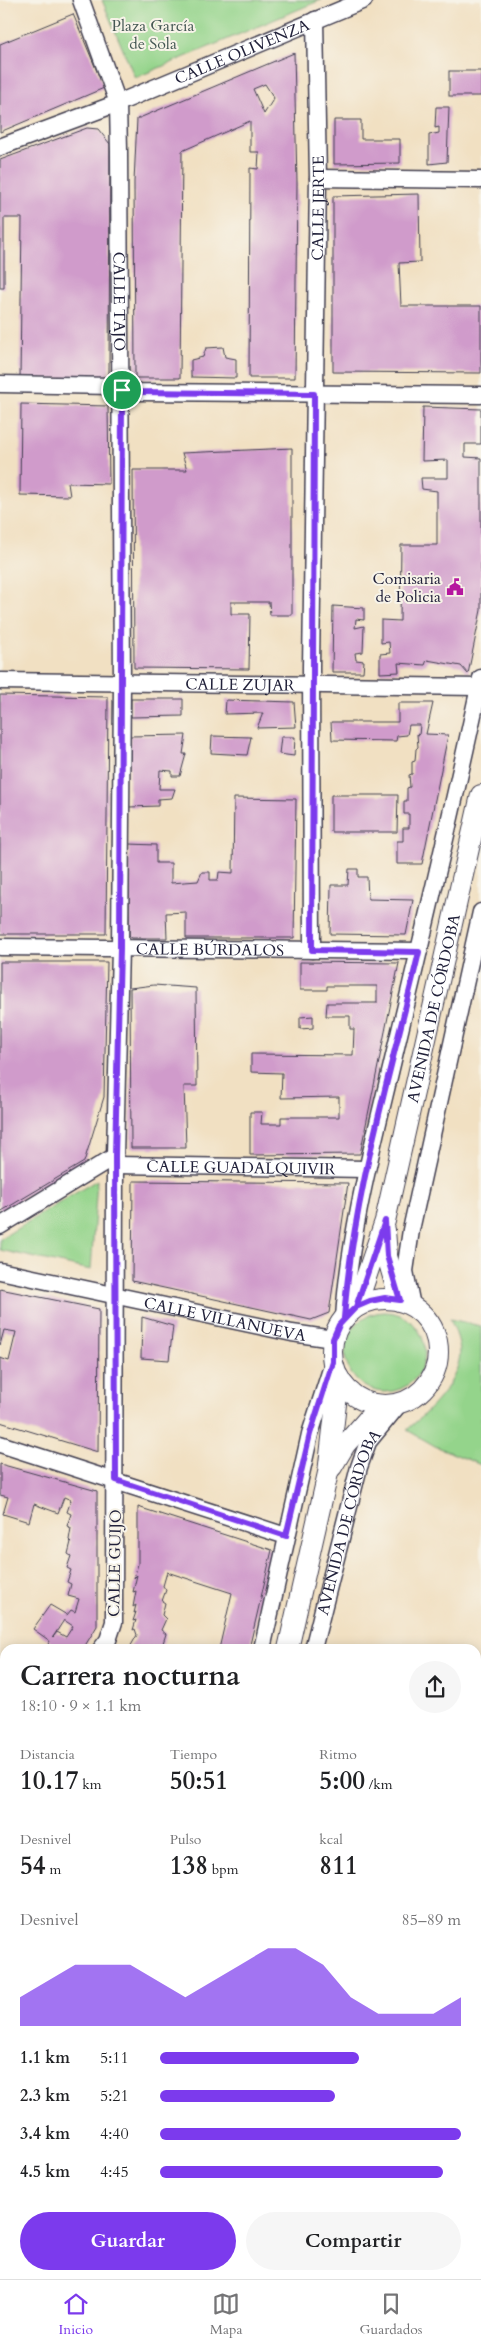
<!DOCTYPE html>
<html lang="es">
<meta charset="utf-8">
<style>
:root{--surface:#fff;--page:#f6f6f6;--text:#202124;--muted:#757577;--line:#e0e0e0;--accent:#7c3aed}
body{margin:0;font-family:Cardo,serif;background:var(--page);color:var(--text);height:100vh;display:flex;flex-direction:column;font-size:19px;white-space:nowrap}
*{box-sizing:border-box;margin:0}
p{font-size:16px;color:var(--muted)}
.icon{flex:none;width:28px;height:28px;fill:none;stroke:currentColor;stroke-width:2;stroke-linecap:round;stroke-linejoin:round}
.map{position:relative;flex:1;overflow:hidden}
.panel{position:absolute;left:0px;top:1644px;width:481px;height:636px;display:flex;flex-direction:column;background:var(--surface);border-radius:15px 15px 0 0;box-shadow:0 2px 12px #0003}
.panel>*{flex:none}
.pin{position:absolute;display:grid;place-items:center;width:42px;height:42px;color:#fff;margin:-21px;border:2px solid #fff;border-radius:50%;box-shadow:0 1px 5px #0007}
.round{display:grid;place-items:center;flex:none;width:52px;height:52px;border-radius:26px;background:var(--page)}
.headline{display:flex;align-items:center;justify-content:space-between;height:85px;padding:0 20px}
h1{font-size:28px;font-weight:800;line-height:38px}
.figures{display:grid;grid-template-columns:repeat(3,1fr);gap:8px;height:85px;padding:5px 20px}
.figures div{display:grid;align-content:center}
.figures b{font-size:25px;font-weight:800}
.figures small{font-size:14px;font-weight:400}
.figures p{font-size:14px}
.chart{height:140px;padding:10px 20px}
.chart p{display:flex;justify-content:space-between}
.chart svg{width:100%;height:90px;margin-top:5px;fill:var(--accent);opacity:.7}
.primary-button{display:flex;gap:10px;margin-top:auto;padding:10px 20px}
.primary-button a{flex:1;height:58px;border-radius:30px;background:var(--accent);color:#fff;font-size:20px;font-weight:800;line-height:58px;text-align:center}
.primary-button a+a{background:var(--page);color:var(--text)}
ul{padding:0 20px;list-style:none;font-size:16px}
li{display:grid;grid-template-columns:80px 60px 1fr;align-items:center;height:38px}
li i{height:12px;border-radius:6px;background:var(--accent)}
.dock{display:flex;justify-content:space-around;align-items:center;height:70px;border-top:1px solid var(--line);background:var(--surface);font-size:14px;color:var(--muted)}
.dock a{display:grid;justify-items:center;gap:2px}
.dock .current{color:var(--accent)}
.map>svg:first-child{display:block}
</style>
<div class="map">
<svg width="481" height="2279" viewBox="0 0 481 2279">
<rect width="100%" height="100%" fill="#f7f3e8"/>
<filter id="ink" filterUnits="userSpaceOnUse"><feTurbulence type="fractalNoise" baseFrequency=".02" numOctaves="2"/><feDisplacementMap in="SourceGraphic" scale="10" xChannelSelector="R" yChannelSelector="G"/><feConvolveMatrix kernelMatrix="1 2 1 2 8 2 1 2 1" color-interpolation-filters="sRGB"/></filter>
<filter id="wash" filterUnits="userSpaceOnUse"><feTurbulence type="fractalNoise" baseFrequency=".0096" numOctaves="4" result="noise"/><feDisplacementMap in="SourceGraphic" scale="20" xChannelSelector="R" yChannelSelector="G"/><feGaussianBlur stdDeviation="1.12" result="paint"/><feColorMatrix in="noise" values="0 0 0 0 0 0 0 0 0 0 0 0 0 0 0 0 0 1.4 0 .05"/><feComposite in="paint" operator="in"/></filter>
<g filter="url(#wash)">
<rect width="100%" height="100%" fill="#f1e0c2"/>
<g fill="#94d48b" stroke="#5b7b63">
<path d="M102,0H321L135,78Z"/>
<path d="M97,1180L91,1270L0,1250V1239Z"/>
<circle cx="385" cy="1352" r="40"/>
<path d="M450,1319L481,1326V1465L435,1446L407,1430C428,1411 458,1385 460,1353C460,1342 455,1330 450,1319Z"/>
</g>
<g id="blocks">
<g fill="#d09bcb" fill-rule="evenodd">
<path d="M73,14L104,88L0,132V44Z"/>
<path d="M294,53L297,183L295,378H249L250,168L258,169L259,152H250V121L182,151L180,378H135L134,182L137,119ZM265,84L274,98L264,114L253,89Z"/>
<rect x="449" y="71" width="32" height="25"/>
<path d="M436,107H449L447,162L429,164V135L439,133V127L435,128Z"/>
<path d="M334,120H361V139H400V163L334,164Z"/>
<path d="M87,128L98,129L110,144L109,380L20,379L22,218H4V288H0V160Z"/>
<path d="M419,194L420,262L399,263L401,306H481V373L333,372V196Z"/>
<path d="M223,347L225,357L236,359V378L191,377V360L203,357L206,348Z"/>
<path d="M21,404L108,406L109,484L68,483L70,496L20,495Z"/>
<path d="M423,407L481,409V444H465V457L481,458V610L468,674L461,666L427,660L425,665L398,663L399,672L380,673V654L390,653L389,642L381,643V620L400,621L401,545H437V491L422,489L421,478H448V460L422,461Z"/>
<path d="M292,448V615H270L269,602H231V614H250L249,669L134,668L133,470H187L182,453Z"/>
<path d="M333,606L364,608V620L356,619L355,628L364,626L363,652L355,653L356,660L364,661L363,672H332Z"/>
<path d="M0,695L108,697L106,934H0Z"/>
<path d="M131,699H183V716L131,717Z"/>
<path d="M226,700L294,702L296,727L257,728L263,713L225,714Z"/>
<path d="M398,703H433L426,734L448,735L422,864H397V841H403V828H409V814H404V801H407V788L410,787L409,775L412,774V762L415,761L416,749L418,747L417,734L419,735L420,725H409L407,735L397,736L396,741L332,740L331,722H398Z"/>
<path d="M186,735L183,754H186L180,776H172V771L160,770L159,789H175L172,798L158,799V806L129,807L130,736Z"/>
<path d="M212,736L251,737L247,755L211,753Z"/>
<path d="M281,737H295L294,756L279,754Z"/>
<path d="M331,795H398L397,832H331Z"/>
<path d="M234,798L296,799L294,938H186V912L166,913L167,938H132L129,936V844L156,845V863H171V883L198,881L202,872H210V880H218L219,872L233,873Z"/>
<path d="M349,869H358V877H367L368,899L413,900L406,935L330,934L331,885H348Z"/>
<path d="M0,962H107L104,1097L84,1162L0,1212Z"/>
<path d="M300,962L399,963L360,1154L250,1155V1112H262L261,1124H281V1117H339V1097L281,1098L282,1073L251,1072V1054L353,1055L354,1029H350V1016H326L327,1003H377V986H327V990H300Z"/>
<path d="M154,985L196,988L197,1086H184L186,1148H131L130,988Z"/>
<path d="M313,1016V1028L300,1029V1017Z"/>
<path d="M133,1181L348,1183L329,1313L311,1320L132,1281Z"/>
<path d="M0,1289L99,1309L98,1452L0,1422V1358L9,1361L16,1332L4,1330L0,1345Z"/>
<path d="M142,1317L173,1326L169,1360L141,1358Z"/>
<path d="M0,1464L97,1491V1626L83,1649H45L50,1641L33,1629L50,1605L67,1615L71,1610L75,1612L79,1599L68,1596L71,1584L67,1582L71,1570L67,1568L71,1556L68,1554L71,1542L69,1540L71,1528L67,1526L71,1514L67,1512L71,1500L64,1497L58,1513L34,1504L29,1522L3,1514L8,1497L0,1495ZM64,1620L73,1626L66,1637L57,1632L53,1637Z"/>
<path d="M138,1507L272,1550L249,1649H219L232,1593L167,1572L163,1586L166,1590L162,1601L165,1603L162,1615L166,1619L161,1630L166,1634L161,1649H129L137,1635L135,1629L133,1630L136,1620L133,1621L136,1612L134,1613L136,1605L133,1607L136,1591L133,1592L137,1575L134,1578L138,1564Z"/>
<path d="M2,1958L5,1959V2016L0,2013Z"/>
<path d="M5,2019V2077L0,2074V2022L3,2023Z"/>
</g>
</g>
</g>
<g filter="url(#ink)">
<use href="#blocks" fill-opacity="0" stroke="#413e4f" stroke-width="1"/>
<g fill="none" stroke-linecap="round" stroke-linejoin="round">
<g stroke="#413e4f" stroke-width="15">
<path id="pedestrian" d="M0,1810L5,1804"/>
</g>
<g stroke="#413e4f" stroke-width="19">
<g id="minor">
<path id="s1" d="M81,0L118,103L119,152L122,683L120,948L115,1156L114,1622L108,1640L101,1649"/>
<path id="s2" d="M0,147L118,103L364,0"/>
<path d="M318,178L481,180"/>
<path d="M0,384L113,386L140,392L481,395"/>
<path id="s3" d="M0,681L479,687"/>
<path id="s4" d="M0,947L419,951"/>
<path id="s5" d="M312,950L311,667L318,178L315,20"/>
<path id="s6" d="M115,1165L366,1169"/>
<path d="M0,1226L115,1156"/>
<path id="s7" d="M0,1271L292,1333L333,1339"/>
<path d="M412,1306L405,1271L411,1230L481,912"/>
<path d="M344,1318C350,1225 376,1134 397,1043C426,922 455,800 481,678"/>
<path d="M0,1444L286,1536"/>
<path d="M262,1649L310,1434L333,1363"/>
<path id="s8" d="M313,1649L359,1467L368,1442L400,1403"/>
<path d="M0,1697L5,1700"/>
<path d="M0,2163L5,2156"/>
<path d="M0,2256L5,2249"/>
</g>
</g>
<g stroke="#413e4f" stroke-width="22">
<g id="tertiary">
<path d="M385,1230L387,1256L400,1301"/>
<circle cx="385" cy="1352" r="53"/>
<path id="s9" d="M356,1307L385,1221L481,795"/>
<path d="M332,1467L345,1445L380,1405"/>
<path d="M288,1649L328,1473L339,1378"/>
<path d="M0,2216L5,2209"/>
</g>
</g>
<use href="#pedestrian" stroke="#fff" stroke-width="12"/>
<use href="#minor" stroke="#fff" stroke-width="16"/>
<use href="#tertiary" stroke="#fff" stroke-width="20"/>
</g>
</g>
<g fill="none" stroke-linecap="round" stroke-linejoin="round" filter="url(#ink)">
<g stroke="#fff" stroke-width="10">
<path id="route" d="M122,390L120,948L115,1156L116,1480L286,1536L310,1434L333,1362V1339L339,1325L356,1307L370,1301L385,1298L400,1300L387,1256L385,1221L356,1307L344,1318C353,1194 391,1072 419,952L312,950L314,394L140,392L122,390"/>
</g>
<use href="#route" stroke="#7c3aed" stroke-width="6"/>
</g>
<defs>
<g id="civic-bare" transform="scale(1.35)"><path d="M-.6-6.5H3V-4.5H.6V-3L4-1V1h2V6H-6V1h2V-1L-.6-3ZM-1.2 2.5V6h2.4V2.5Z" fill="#b5179e" stroke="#f7f3e8" stroke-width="2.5" paint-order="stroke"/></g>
</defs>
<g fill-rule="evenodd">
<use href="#civic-bare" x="455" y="587"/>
</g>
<g text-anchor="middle" stroke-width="4" stroke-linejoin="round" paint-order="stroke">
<g font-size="16" fill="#445753" stroke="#f7f3e8">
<text x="153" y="31">Plaza García<tspan x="153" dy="18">de Sola</tspan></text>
</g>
<g font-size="16" fill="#22223b" stroke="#f7f3e8">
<text dy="6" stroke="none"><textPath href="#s2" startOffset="260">CALLE OLIVENZA</textPath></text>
<text dy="6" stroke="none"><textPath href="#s5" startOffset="742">CALLE JERTE</textPath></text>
<text dy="6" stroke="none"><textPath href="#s1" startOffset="308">CALLE TAJO</textPath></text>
<text dy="6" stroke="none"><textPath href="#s3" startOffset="240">CALLE ZÚJAR</textPath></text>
<text dy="6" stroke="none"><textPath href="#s4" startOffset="210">CALLE BÚRDALOS</textPath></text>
<text dy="6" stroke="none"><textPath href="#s9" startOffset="309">AVENIDA DE CÓRDOBA</textPath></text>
<text dy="6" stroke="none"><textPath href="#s6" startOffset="126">CALLE GUADALQUIVIR</textPath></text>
<text dy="6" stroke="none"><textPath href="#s7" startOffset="230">CALLE VILLANUEVA</textPath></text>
<text dy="6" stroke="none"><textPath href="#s8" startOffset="132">AVENIDA DE CÓRDOBA</textPath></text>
<text transform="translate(114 1563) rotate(-89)" y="6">CALLE GUIJO</text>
</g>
<g font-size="16" fill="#22223b" stroke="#f7f3e8" text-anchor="end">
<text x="441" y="584">Comisaria<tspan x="441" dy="18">de Policia</tspan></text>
</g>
</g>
</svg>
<div class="pin" style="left:122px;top:390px;background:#1e9e55"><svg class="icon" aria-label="arrive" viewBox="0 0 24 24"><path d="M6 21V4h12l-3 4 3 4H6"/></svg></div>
<section class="panel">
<div class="headline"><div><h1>Carrera nocturna</h1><p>18:10 · 9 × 1.1 km</p></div><a class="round"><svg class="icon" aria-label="share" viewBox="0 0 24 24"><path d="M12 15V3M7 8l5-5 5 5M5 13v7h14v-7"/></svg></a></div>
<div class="figures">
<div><p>Distancia</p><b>10.17<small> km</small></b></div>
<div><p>Tiempo</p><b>50:51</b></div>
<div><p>Ritmo</p><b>5:00<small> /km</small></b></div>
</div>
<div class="figures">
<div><p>Desnivel</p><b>54<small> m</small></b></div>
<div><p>Pulso</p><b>138<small> bpm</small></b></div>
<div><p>kcal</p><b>811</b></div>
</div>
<div class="chart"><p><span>Desnivel</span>85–89 m</p>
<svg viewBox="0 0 160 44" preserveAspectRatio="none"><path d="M0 44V30L10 22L20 14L30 14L40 14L50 22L60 30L70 22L80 14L90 6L100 6L110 14L120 30L130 38L140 38L150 38L160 30V44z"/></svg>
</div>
<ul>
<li><b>1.1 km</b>5:11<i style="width:66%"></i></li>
<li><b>2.3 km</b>5:21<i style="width:58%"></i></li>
<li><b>3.4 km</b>4:40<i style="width:100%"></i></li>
<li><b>4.5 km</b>4:45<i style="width:94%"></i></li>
</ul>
<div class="primary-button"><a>Guardar</a><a>Compartir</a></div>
</section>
</div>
<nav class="dock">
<a class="current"><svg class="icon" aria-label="home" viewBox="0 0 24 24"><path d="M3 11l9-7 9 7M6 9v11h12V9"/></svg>Inicio</a>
<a><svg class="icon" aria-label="map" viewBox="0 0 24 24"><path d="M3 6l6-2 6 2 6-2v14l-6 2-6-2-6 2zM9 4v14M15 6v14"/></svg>Mapa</a>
<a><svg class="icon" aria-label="saved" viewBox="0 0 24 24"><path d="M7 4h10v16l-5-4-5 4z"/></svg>Guardados</a>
</nav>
